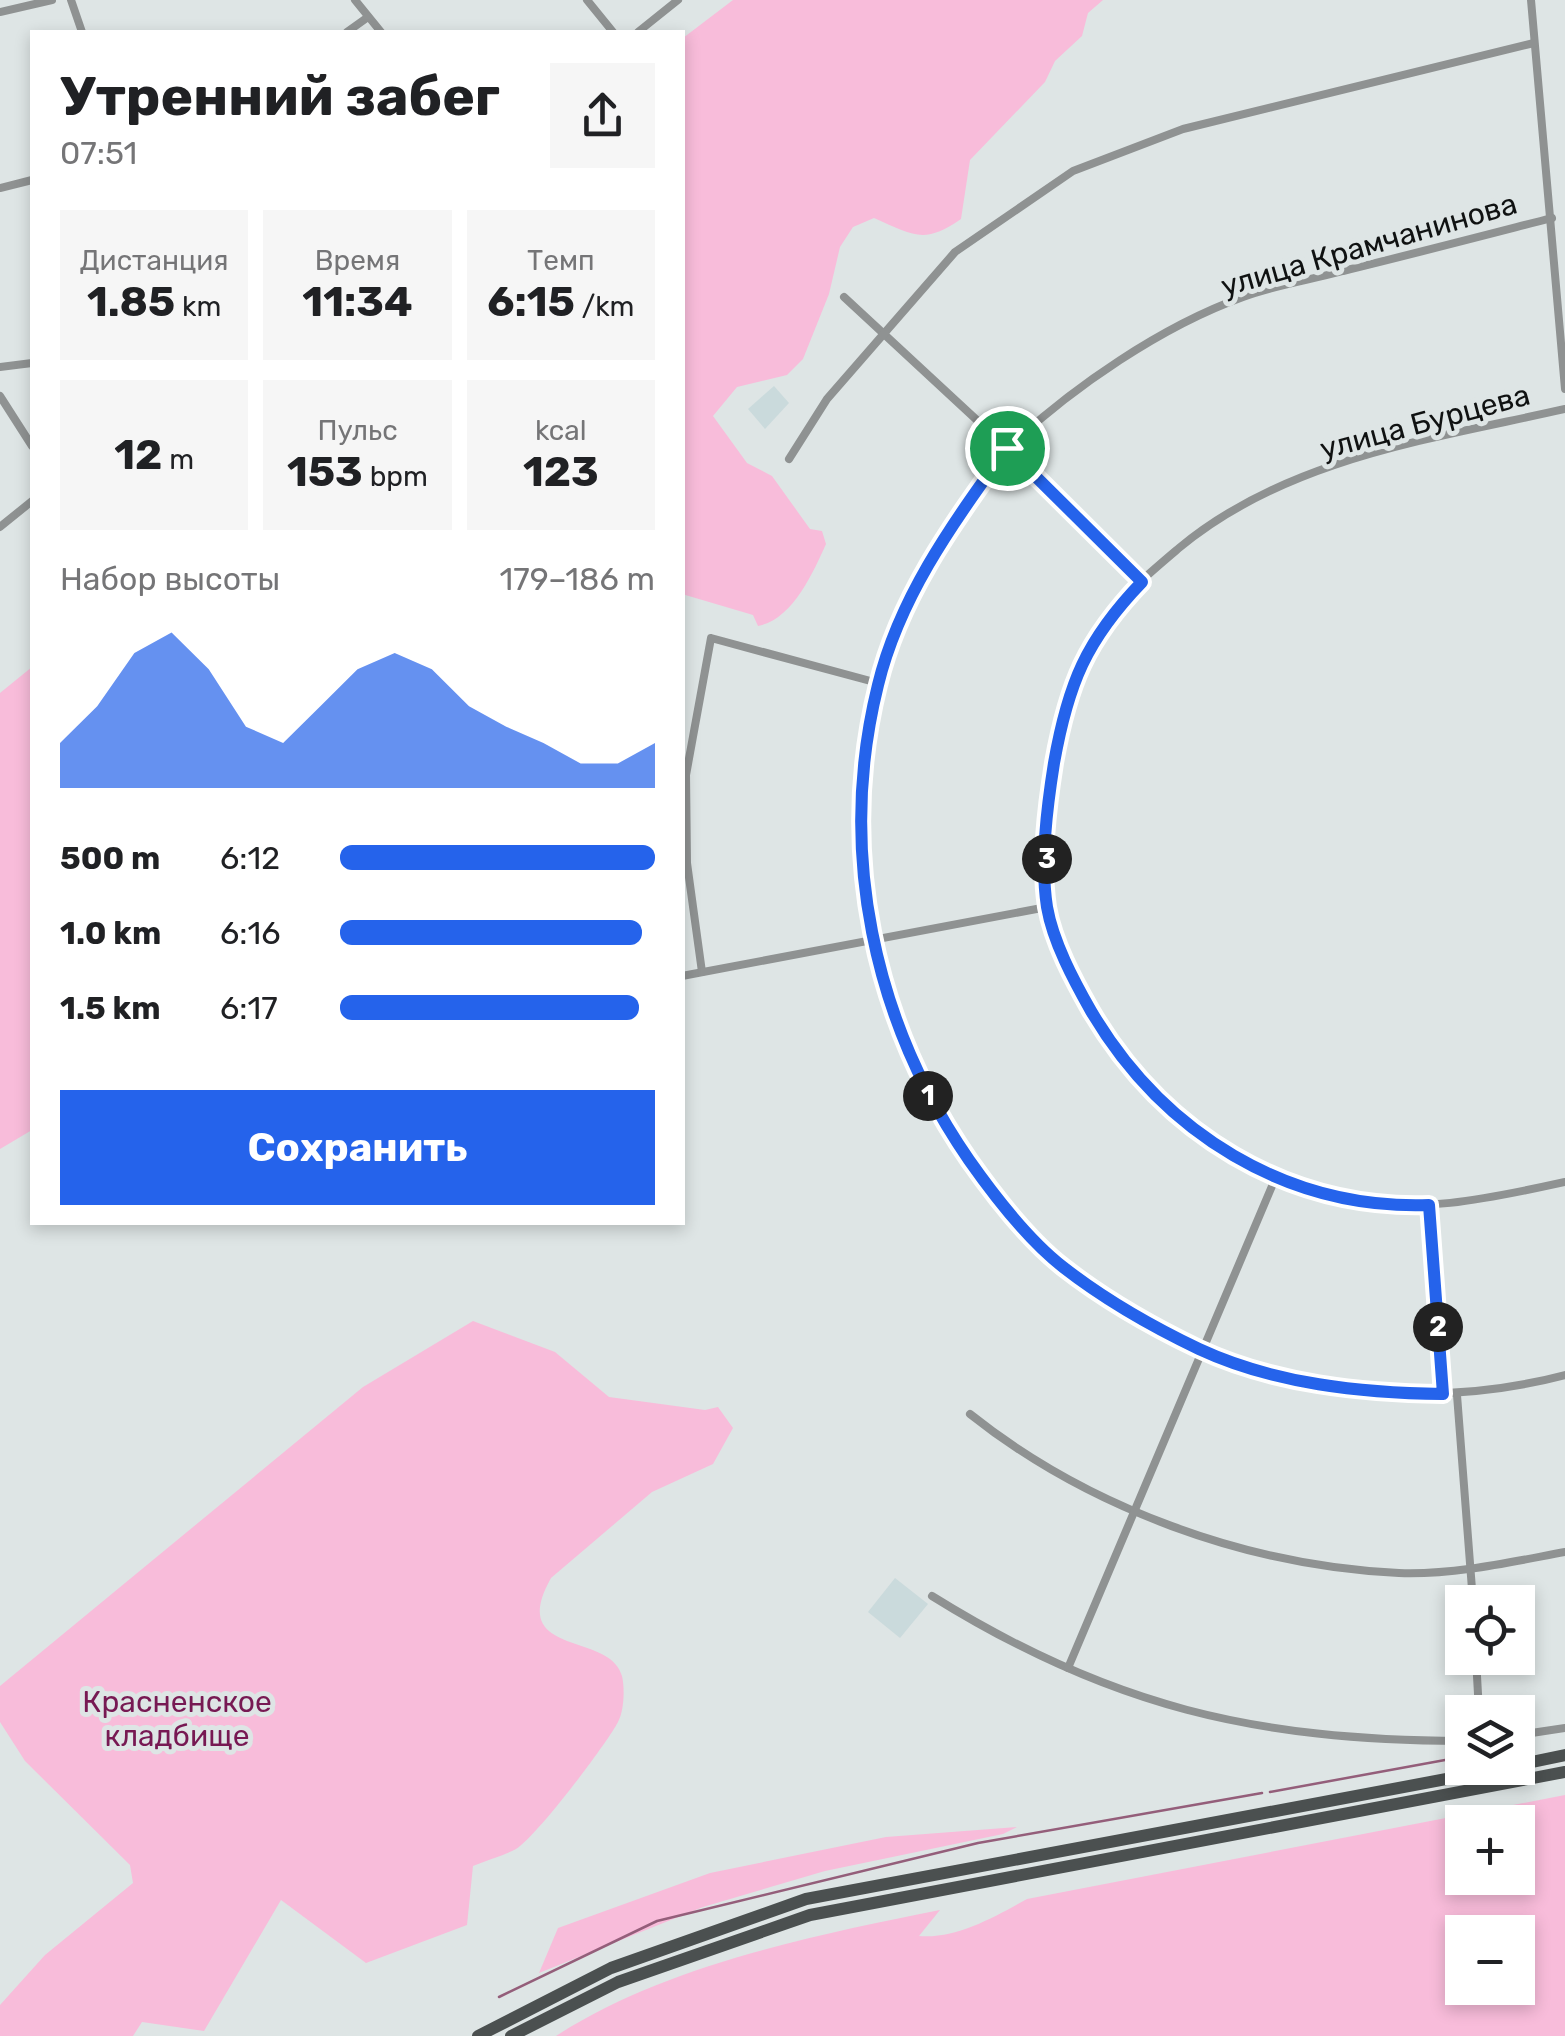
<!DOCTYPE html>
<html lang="ru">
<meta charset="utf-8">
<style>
:root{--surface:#fff;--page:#f6f6f6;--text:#202124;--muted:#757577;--accent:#2563eb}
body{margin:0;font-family:Rubik,sans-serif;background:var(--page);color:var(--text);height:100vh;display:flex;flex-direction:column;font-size:38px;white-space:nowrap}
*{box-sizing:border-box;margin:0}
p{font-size:32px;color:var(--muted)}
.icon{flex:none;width:55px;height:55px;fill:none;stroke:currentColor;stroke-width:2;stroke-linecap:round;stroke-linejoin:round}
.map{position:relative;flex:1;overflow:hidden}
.sheet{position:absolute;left:30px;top:30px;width:655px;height:1195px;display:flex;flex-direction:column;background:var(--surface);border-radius:0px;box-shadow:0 5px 15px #0003}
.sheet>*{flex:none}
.controls{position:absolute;left:1445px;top:1585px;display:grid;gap:20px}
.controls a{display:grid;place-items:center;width:90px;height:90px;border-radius:0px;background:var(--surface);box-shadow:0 5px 15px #0003;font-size:50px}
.pin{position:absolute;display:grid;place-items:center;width:85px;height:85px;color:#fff;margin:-42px;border:5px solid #fff;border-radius:50%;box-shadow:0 2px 10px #0007}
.km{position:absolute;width:50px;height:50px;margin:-25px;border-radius:50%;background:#222;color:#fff;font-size:28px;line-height:50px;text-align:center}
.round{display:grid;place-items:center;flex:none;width:105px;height:105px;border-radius:0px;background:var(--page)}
.overview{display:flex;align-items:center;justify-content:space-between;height:170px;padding:0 30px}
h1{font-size:55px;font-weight:700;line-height:75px}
.figures{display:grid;grid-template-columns:repeat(3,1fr);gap:15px;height:170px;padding:10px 30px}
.figures div{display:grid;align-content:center;border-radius:0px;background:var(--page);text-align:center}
.figures b{font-size:42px;font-weight:700}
.figures small{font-size:28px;font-weight:400}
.figures p{font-size:28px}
.chart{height:280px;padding:20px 30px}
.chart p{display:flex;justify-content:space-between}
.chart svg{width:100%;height:180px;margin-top:10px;fill:var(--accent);opacity:.7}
.cta{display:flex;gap:20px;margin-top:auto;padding:20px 30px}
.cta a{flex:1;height:115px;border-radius:0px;background:var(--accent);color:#fff;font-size:40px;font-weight:700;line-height:115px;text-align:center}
ul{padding:0 30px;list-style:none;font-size:32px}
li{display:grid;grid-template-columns:160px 120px 1fr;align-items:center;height:75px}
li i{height:25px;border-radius:12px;background:var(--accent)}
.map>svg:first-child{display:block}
</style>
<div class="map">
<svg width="1565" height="2036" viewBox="0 0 1565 2036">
<rect width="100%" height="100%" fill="#dee5e5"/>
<g fill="#cadadc">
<path d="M774,386L789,403L765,429L748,409Z"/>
<path d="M895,1578L928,1604L900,1638L868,1612Z"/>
</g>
<g fill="#f8bcda" fill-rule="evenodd">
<path d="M733,0H1103L1088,13L1082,36L1055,61L1045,82L970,160L961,219C924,245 913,235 874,218L853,227L840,247L829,294L803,359L787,375L737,387L713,416L747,463L772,476L810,529L822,531L826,544C813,573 792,620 758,626L753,615L682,594L683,38Z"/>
<path d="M32,667V1130L0,1149V693Z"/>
<path d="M473,1321L555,1352L609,1397L705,1410L718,1407L733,1428L713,1464L652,1492L551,1578C506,1658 610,1631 622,1676C625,1689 624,1711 618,1722C606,1745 536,1837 516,1849C503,1856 487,1860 473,1866L467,1925L366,1963L281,1900L204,2031L142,2022L133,2036H0V2005L45,1955L133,1883L130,1865L25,1761L0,1722V1686L363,1387Z"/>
<path d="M1565,1795V2036H556C663,1966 815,1935 940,1910L919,1936C957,1939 994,1917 1027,1899ZM1462,1822H1518V1878H1462ZM1462,1932H1518V1988H1462Z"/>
<path d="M1017,1827L1003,1834L825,1871L703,1907L539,1973L558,1928L710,1873L886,1837Z"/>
</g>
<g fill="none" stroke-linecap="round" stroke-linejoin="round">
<g stroke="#945e7a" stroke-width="2.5">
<path d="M1270,1792L1456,1758"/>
<path d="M499,1997L657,1921L978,1843L1262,1793"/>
</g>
<g stroke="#8f9292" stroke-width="8">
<path d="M71,0L82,32"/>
<path d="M355,0L381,32"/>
<path d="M587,0L613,32"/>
<path d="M1531,0L1565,389"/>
<path d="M0,12L52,0"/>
<path d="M347,32L368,17"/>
<path d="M638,32L678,0"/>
<path d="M0,188L32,180"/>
<path d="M1552,218C1482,236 1413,254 1343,271C1310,280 1275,285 1243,297C1162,326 1073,387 1010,446C969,484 928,559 905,610C807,827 878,1113 1061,1266C1077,1279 1096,1288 1113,1299C1248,1387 1409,1416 1565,1375"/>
<path d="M844,297L1007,448L1142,582"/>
<path d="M0,367L32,363"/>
<path d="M0,396L32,446"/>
<path d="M1565,409C1432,439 1287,458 1179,548C1153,570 1123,595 1103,622C1076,660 1064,711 1056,756C1047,803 1040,858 1047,906C1049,920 1057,935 1062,949C1104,1065 1210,1172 1334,1199C1413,1215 1488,1199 1565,1182"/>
<path d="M789,459L827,399L955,252L1073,171L1183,129L1534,43"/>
<path d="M0,527L32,501"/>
<path d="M702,972L687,863L686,775L711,638L878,683"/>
<path d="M682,976L1047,907"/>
<path d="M1429,1205L1443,1395"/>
<path d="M1457,1395L1473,1602"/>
<path d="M970,1414C1088,1508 1247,1566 1399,1573C1454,1575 1511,1562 1565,1552"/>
<path d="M932,1596C1110,1707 1256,1740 1462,1741"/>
<path d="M1476,1658L1479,1712"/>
<path d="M1068,1668L1275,1179"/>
<path d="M1518,1735L1565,1728"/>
</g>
<g stroke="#4b5050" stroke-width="12">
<path d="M1518,1765L1565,1755"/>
<path d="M478,2036L611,1968L806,1899L1505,1768"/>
<path d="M511,2036L618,1982L810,1915L1565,1772"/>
</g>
</g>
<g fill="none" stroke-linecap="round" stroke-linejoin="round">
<g stroke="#fff" stroke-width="20">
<path id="route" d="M1007,448L1142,582C1086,640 1068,684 1054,763C1047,807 1040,862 1047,907C1053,942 1074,981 1091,1011C1163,1133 1287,1210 1429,1205L1443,1394C1362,1393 1274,1384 1199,1349C1153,1327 1104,1299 1063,1267C1027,1239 995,1197 969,1160C873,1021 837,850 878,685C900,595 954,522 1007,448Z"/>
</g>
<use href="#route" stroke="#2563eb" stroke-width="12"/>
</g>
<g text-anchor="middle" stroke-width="10" stroke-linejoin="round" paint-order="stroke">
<g font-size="30" fill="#101212" stroke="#dee5e5">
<text transform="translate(1369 245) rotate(-16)" y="10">улица Крамчанинова</text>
<text transform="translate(1425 422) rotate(-15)" y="10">улица Бурцева</text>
</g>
<g font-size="30" fill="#771953" stroke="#dee5e5">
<text x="177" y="1712">Красненское<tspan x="177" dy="34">кладбище</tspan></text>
</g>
</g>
</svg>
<div class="controls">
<a><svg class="icon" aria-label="locate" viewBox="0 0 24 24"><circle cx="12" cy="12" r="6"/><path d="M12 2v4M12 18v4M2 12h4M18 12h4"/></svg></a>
<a><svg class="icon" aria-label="layers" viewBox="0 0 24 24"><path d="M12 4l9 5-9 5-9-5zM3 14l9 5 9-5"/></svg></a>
<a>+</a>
<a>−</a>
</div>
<div class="pin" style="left:1007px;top:448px;background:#1e9e55"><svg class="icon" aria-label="arrive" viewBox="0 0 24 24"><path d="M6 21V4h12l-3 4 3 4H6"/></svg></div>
<b class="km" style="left:928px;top:1096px">1</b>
<b class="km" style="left:1438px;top:1327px">2</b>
<b class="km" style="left:1047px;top:859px">3</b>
<section class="sheet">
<div class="overview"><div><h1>Утренний забег</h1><p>07:51</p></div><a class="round"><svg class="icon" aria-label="share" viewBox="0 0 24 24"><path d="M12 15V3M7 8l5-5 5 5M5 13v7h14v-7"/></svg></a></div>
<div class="figures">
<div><p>Дистанция</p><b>1.85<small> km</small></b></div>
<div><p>Время</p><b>11:34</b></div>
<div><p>Темп</p><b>6:15<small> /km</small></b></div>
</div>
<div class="figures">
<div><b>12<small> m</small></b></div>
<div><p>Пульс</p><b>153<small> bpm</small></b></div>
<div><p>kcal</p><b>123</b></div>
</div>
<div class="chart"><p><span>Набор высоты</span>179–186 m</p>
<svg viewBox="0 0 160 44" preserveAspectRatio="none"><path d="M0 44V33L10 24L20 11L30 6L40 15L50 29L60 33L70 24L80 15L90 11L100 15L110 24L120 29L130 33L140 38L150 38L160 33V44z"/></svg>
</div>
<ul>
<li><b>500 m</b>6:12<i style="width:100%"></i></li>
<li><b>1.0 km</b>6:16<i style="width:96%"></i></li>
<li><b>1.5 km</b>6:17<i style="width:95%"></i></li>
</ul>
<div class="cta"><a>Сохранить</a></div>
</section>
</div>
